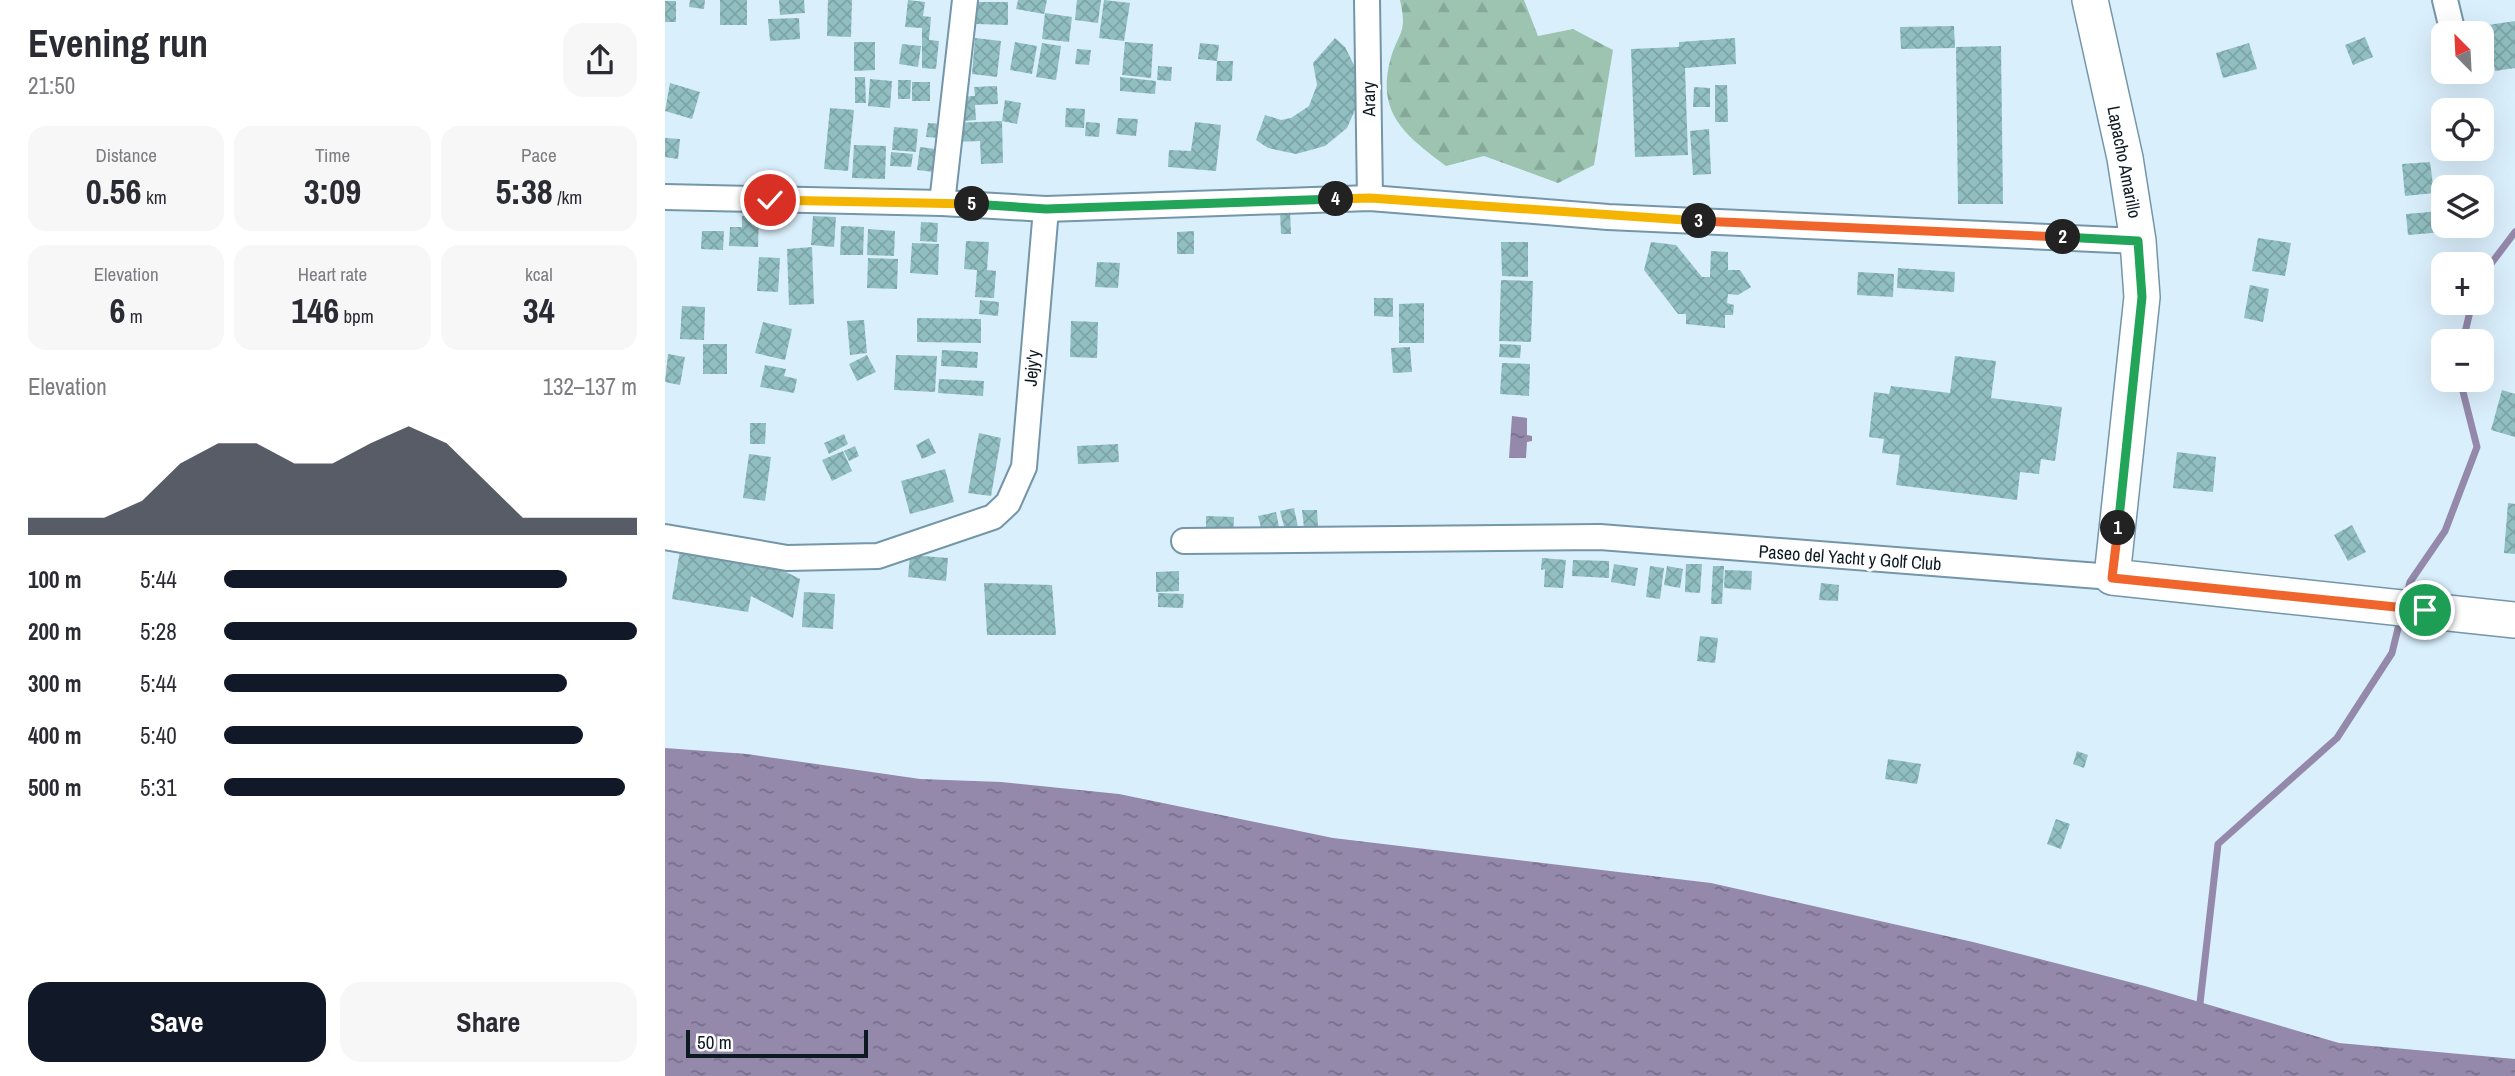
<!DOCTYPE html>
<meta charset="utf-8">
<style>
:root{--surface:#fff;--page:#f7f7f7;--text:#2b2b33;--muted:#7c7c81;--accent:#111827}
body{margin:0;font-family:"Archivo Narrow",sans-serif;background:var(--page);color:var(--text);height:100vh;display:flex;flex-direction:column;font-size:26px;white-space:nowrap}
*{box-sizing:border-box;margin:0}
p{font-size:23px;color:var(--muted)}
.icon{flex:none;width:38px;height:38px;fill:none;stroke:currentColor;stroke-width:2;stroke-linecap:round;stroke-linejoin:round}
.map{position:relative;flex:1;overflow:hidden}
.panel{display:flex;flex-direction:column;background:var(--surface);width:665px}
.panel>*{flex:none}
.needle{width:46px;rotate:336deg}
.buttons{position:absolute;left:1766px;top:21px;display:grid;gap:14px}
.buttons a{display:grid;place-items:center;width:63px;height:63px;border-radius:14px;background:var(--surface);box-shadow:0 7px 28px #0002;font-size:35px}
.scale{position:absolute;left:21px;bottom:18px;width:182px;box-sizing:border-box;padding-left:7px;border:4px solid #0d1a22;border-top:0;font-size:19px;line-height:24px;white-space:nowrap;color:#0d1a22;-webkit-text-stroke:5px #fff;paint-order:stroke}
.pin{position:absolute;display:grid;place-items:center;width:60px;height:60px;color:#fff;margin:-30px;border:4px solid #fff;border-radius:50%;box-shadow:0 2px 7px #0007}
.km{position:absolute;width:35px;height:35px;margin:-18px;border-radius:50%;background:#222;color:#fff;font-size:19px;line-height:35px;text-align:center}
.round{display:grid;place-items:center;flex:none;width:74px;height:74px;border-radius:21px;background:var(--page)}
.summary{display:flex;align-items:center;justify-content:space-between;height:119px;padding:0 28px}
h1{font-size:38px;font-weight:700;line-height:52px}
.stats{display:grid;grid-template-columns:repeat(3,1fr);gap:10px;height:119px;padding:7px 28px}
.stats div{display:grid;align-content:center;border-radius:18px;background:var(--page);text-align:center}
.stats b{font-size:35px;font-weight:700}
.stats small{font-size:19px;font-weight:400}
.stats p{font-size:19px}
.chart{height:196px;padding:14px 28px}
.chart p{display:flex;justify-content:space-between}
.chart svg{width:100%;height:126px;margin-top:7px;fill:var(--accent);opacity:.7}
.cta{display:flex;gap:14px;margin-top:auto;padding:14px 28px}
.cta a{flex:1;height:80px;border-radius:21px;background:var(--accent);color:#fff;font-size:28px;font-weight:700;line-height:80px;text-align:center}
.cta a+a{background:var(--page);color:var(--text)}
ul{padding:0 28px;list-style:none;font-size:23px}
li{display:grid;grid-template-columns:112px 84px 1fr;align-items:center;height:52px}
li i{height:18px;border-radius:9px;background:var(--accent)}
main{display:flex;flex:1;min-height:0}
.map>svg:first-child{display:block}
</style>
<main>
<section class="panel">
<div class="summary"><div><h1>Evening run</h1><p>21:50</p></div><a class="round"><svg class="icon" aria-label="share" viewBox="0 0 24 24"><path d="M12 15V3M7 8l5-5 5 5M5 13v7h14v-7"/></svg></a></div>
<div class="stats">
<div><p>Distance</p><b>0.56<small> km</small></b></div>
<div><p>Time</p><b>3:09</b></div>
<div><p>Pace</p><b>5:38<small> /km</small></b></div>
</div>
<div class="stats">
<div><p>Elevation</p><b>6<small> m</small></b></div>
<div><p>Heart rate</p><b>146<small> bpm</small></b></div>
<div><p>kcal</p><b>34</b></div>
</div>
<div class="chart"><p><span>Elevation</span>132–137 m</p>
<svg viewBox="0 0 160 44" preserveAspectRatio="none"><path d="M0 44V38L10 38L20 38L30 32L40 19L50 12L60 12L70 19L80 19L90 12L100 6L110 12L120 25L130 38L140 38L150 38L160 38V44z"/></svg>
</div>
<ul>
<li><b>100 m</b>5:44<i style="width:83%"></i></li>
<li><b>200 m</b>5:28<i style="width:100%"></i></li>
<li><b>300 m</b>5:44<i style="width:83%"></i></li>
<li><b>400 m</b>5:40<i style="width:87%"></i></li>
<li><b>500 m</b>5:31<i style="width:97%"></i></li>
</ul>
<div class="cta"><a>Save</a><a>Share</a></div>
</section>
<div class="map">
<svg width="1850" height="1076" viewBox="0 0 1850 1076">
<defs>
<pattern id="forest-firs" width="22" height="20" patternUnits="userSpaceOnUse" patternTransform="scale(1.75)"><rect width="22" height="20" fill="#9dc4b1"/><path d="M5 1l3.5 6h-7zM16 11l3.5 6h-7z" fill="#86a898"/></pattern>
<pattern id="water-ripples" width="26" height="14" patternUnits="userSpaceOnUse" patternTransform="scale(1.75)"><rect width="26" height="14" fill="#9489aa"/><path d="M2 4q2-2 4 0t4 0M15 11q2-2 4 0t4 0" fill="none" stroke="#776f8a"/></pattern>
<pattern id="building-cross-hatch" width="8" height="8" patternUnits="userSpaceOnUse" patternTransform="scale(1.75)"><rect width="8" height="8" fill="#91bfc1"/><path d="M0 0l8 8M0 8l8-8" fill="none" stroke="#7ca4a6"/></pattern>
</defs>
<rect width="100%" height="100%" fill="#daeffc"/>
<path fill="url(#forest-firs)" d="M735,0H859L873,36L908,29L948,50L929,165L893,183L819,156L781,166C743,137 711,115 725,61C733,31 743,35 735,0Z"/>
<g fill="url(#water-ripples)">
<path d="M847,416L862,418V435L867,436V441L862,442L861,458H844Z"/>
<path d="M0,748L82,754L255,779L336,782L454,794L668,838L1046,883L1308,942L1480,986L1674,1043L1850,1059V1076H0Z"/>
</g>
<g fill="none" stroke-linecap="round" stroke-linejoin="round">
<g stroke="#9489aa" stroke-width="7">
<path d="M1816,277L1850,232"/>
<path d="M1798,341L1807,303"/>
<path d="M1741,598L1745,582L1780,531L1812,447L1795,380"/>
<path d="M1534,1012L1553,844L1672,738L1727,653L1736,616"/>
</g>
</g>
<g fill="url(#building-cross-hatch)">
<path d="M25,0H40L39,9L24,7Z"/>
<rect x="55" y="0" width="27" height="25"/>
<path d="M114,0H139L140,13L115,15Z"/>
<path d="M163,0H187L186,37L162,36Z"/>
<path d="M243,0L260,2L258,16L266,17L264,40L274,41L271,69L257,68V28L240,27Z"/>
<path d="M353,0H382L379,14L351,9Z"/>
<path d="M412,0H436L433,23L410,20Z"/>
<path d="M439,0L465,3L459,41L434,38Z"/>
<rect x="0" y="1" width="11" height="21"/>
<path d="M311,2H343V25L311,24Z"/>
<path d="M380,13L407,17L404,42L377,39Z"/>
<path d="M134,18L135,39L105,41L103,19Z"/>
<path d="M1850,21V68L1830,71L1823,25Z"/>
<path d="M1289,26L1290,48L1236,49L1235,27Z"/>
<path d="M1700,37L1708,57L1688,65L1680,45Z"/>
<path d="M310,38L336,41L332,77L307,74Z"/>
<path d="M670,38L680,47L693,73L694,101L682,128L660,146L631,154L603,148L591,140L600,115L616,120L626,118L644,106L652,85L648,63Z"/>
<path d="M1070,38L1071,64L1020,68L1023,155L970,157L966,49L1014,47V42Z"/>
<path d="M189,42H210V70L189,71Z"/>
<path d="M350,42L372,46L367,74L345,70Z"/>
<path d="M460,42L488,44L486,78L457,75Z"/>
<path d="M377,43L396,46L391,80L371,77Z"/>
<path d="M535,43L554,45L552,61L533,59Z"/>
<path d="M1584,43L1592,69L1558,78L1551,53Z"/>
<path d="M237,44L256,46L253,67L234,64Z"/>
<path d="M1336,46L1338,204H1293L1291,47Z"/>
<path d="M412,49L426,50L424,65L410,64Z"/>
<path d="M552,61H568L567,81H551Z"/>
<path d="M493,66L507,67L506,81L492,80Z"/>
<path d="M190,77H200L201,103H190Z"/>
<path d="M455,77L491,81L490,94L455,91Z"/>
<path d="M205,79L227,81L225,108L203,106Z"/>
<path d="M233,80H246L245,99H233Z"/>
<rect x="247" y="82" width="18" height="19"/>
<path d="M5,83L35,92L27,119L0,111Z"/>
<path d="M1050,85H1062L1063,122H1050Z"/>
<path d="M332,86L333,104L310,105L311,120L297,121L295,97L310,96L309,87Z"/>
<path d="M1029,87L1045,88V107H1028Z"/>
<path d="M340,100L356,103L352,124L337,121Z"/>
<path d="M165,108L189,110L183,171L159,169Z"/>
<path d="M401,108L420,109L419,128L400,127Z"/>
<path d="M453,118L473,119L471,136L451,134Z"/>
<path d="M337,121L338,163L316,164L315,141L289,142L288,123Z"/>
<path d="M421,122L435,123L434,137L420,136Z"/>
<path d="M530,122L556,125L551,171L503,167L504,150L526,151Z"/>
<path d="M263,123L278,124L276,138L261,137Z"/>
<path d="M229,127L253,129L251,152L227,150Z"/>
<path d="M1044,129L1046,174L1028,175L1025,131Z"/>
<path d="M0,138L15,139L13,159L0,157Z"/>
<path d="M189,145L221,146L220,179L187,178Z"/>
<path d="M255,147L271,149L269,172L252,170Z"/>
<path d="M226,152L248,154L246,167L225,166Z"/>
<path d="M1765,162L1769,193L1740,196L1737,164Z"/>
<path d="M98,211L117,212L116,226L97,224Z"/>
<path d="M615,211H625L626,234H616Z"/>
<path d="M1777,211L1778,232L1743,235L1741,214Z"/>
<path d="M77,216H94L93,247L64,246L65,227H77Z"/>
<path d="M148,216L171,217L169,247L146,245Z"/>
<path d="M256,222L273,223L272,242L255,241Z"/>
<path d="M176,226L199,227L198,255H175Z"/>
<path d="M203,229L230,231L229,256L202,255Z"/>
<path d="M37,231H59L58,250L36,249Z"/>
<path d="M529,231V254H512V232Z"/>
<path d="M1593,238L1626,243L1620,276L1587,271Z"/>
<path d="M301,241L324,242L322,270L331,271L329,298L310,297L312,270L299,269Z"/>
<path d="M836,242H863V277L837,276Z"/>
<path d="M986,242L1011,245L1037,277H1045L1046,251L1063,252V270H1075L1086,287L1073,295L1063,294L1062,303L1069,305L1068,315H1060V328L1021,324V314H1013L979,270Z"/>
<path d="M247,243L274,244L273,275L245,273Z"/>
<path d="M147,247L149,304L124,305L122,249Z"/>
<path d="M94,257L115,258L113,292L92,291Z"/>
<path d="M203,258L233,259L232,289L202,288Z"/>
<path d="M432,262L455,263L453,288L430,287Z"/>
<path d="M1233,268L1290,272L1289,292L1232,288Z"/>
<path d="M1193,272L1229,274L1228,297L1192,295Z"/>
<path d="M836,280L868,281L866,342L834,341Z"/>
<path d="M1585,285L1604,289L1598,322L1579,318Z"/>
<path d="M709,298H728V317L709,316Z"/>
<path d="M315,300L334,302L333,316L314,314Z"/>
<path d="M759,303V343H734V304Z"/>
<path d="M17,306L40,307L39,340L15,339Z"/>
<path d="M252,318L316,319V343L252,342Z"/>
<path d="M199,320L202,353L185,355L182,321Z"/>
<path d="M406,321L433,322L432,358L405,357Z"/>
<path d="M98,322L127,329L120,360L90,353Z"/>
<rect x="38" y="344" width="24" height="30"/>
<path d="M835,344L856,345L855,358L834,357Z"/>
<path d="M745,347L747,372L728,373L726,348Z"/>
<path d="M277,350L313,352L312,368L276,366Z"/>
<path d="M3,354L20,357L15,385L0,382Z"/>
<path d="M202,355L211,372L192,381L184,364Z"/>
<path d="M231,355L272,356L270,392L229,390Z"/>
<path d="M1290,356L1331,361L1326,398L1397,407L1390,461L1376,459L1374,474L1355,472L1352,500L1231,485L1235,455L1217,453L1219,439L1204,437L1209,392L1224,394L1226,386L1285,393Z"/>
<path d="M837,363L865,364L864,396L835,394Z"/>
<path d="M100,365L121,369L119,376L132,379L129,393L95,387Z"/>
<path d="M274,379L319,381L318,396L273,393Z"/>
<path d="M1837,390L1850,394V437L1826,430Z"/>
<path d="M85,423H101L100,444H85Z"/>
<path d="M314,433L336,438L326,496L303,493Z"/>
<path d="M179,434L183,444L164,454L159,443Z"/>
<path d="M264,438L271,453L257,459L251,445Z"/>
<path d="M453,444L454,462L413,464L412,446Z"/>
<path d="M190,446L194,456L184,461L179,451Z"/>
<path d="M178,451L187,471L167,481L157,460Z"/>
<path d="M1512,452L1551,457L1548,492L1508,488Z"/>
<path d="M84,454L106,457L100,501L78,498Z"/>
<path d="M280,469L289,502L245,514L236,481Z"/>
<path d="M1843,503L1850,504V554L1839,553Z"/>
<path d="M629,508L633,527L620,530L615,511Z"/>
<path d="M637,510H652L653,527L639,528Z"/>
<path d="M611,512L614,527L597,531L593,516Z"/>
<path d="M541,516L569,517L568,535H541Z"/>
<path d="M1687,525L1701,552L1683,561L1669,535Z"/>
<path d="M16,544L93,558L135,579L128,618L86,596L83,612L7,599Z"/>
<path d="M245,555L283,558L281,581L243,577Z"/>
<path d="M877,558L901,560L898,588L879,587L880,569L876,570Z"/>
<path d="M908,560L944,561V578L907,576Z"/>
<path d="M949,564L973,568L970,586L946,582Z"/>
<path d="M1021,564H1037L1035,593L1020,592Z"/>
<path d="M985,566L999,568L995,599L981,597Z"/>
<path d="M1002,566L1018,569L1015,588L999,585Z"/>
<path d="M1048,566H1059L1057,604H1046Z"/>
<path d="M1060,570L1087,571L1086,590L1059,588Z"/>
<path d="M514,571V591L491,592V572Z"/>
<path d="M319,583L387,585L391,635H322Z"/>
<path d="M1156,583L1174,585L1173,601L1154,600Z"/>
<path d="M139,592L170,594L168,629L137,627Z"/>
<path d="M493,593L519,594L518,608L493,607Z"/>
<path d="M1035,636L1053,638L1050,663L1032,661Z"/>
<path d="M1412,751L1423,755L1419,768L1408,764Z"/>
<path d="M1223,759L1256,764L1252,784L1220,779Z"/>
<path d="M1391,819L1405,824L1396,849L1382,844Z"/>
</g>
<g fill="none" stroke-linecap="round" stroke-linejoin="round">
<g stroke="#7496a8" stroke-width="28">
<g id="street">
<path d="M702,0L705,198"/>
<path d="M1780,0L1788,33"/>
<path d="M0,197L277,203L381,209L705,198L943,217L1473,241"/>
<path d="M277,203L300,0"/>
<path d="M0,537L122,558L213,556L328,517L343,503L359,467L381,209"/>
<path d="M519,541L935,537L1447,577"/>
</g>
</g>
<g stroke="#7496a8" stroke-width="38">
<path id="secondary" d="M1425,0L1460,158L1473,241L1477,297L1447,577L1850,620"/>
</g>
<use href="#street" stroke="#fff" stroke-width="24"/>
<use href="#secondary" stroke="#fff" stroke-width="35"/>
</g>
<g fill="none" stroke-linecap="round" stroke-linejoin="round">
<g stroke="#fff" stroke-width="14">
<path id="split-1" d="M1453,528L1447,578L1760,610"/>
</g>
<g stroke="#fff" stroke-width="14">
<path id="split-2" d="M1398,237L1473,241L1477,297L1453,528"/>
</g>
<g stroke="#fff" stroke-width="14">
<path id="split-3" d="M1034,221L1398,237"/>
</g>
<g stroke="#fff" stroke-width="14">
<path id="split-4" d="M671,199L705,198L1034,221"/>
</g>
<g stroke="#fff" stroke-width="14">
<path id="split-5" d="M307,204L381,209L671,199"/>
</g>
<g stroke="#fff" stroke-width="14">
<path id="split-6" d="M105,200L307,204"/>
</g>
<use href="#split-1" stroke="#f0652b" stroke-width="9"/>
<use href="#split-2" stroke="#22a559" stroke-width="9"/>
<use href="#split-3" stroke="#f0652b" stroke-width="9"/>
<use href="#split-4" stroke="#f5b400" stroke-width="9"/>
<use href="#split-5" stroke="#22a559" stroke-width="9"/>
<use href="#split-6" stroke="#f5b400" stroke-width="9"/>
</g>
<g text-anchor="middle" stroke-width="6" stroke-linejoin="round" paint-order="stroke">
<g font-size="18" fill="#0d1a22" stroke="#fff">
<text transform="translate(704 99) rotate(-91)" y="6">Arary</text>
<text transform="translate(1459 162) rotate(79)" y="6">Lapacho Amarillo</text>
<text transform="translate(367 368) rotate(-85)" y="6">Jejy'y</text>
<text transform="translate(1185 558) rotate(4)" y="6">Paseo del Yacht y Golf Club</text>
</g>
</g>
</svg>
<div class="buttons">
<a><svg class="needle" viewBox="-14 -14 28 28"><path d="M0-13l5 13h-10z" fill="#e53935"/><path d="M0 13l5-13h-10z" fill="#7c7c81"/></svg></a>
<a><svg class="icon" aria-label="locate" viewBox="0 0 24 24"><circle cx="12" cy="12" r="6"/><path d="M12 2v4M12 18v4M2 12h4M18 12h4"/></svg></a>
<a><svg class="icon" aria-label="layers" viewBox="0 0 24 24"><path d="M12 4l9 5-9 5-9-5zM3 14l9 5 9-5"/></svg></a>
<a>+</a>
<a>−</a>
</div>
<div class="scale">50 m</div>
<div class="pin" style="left:1760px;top:610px;background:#1e9e55"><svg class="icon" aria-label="arrive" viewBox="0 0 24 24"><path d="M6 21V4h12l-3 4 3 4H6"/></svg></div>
<div class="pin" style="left:105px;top:200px;background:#d93025"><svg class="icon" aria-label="check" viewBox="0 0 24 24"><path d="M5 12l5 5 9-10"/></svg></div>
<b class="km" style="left:1453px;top:528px">1</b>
<b class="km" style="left:1398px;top:237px">2</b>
<b class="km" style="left:1034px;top:221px">3</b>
<b class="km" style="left:671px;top:199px">4</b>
<b class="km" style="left:307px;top:204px">5</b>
</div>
</main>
